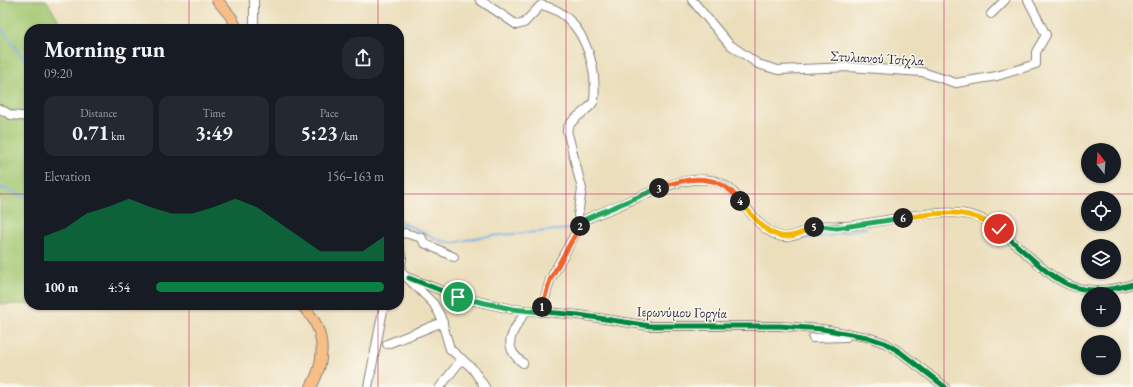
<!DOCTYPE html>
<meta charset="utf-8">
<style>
:root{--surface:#171b24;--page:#242831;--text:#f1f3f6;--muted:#9ea1a6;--accent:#0b8043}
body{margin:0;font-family:"EB Garamond",serif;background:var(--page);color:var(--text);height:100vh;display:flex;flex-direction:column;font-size:15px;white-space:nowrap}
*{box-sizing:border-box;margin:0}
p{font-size:13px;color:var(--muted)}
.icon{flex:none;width:22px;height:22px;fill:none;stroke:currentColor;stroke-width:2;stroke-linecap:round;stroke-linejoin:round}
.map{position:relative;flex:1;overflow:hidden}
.drawer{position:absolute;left:24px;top:24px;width:380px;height:286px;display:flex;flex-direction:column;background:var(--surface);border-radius:16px;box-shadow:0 1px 3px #0004}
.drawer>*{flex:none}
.needle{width:26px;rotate:343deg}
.controls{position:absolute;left:1081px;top:143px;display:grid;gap:8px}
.controls a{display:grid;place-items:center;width:40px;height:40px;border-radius:50%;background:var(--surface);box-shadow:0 1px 3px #0004;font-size:20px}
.pin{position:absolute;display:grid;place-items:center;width:34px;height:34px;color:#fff;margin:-17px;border:2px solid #fff;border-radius:50%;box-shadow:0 1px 4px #0007}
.km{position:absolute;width:20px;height:20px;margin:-10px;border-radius:50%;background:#222;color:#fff;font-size:11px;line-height:20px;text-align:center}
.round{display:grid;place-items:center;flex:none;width:42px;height:42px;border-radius:16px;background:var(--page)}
.headline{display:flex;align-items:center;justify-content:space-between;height:68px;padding:0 20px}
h1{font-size:22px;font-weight:700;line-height:30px}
.stats{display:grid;grid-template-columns:repeat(3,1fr);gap:6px;height:68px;padding:4px 20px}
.stats div{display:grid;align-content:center;border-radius:10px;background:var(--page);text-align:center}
.stats b{font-size:20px;font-weight:700}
.stats small{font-size:11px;font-weight:400}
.stats p{font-size:11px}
.chart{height:112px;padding:8px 20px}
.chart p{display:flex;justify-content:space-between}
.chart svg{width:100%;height:72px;margin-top:4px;fill:var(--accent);opacity:.7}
ul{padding:0 20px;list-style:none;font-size:13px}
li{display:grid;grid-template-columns:64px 48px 1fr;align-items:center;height:30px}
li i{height:10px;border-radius:5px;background:var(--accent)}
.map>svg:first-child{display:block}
</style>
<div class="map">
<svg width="1133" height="387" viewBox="0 0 1133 387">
<rect width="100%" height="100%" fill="#fbf7ec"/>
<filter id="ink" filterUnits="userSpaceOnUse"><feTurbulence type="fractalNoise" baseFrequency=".025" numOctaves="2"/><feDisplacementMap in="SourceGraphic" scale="8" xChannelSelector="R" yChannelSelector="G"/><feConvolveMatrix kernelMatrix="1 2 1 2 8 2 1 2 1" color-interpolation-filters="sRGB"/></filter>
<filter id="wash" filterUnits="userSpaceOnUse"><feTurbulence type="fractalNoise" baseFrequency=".012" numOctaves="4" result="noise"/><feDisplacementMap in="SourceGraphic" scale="16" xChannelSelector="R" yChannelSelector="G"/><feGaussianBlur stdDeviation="0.9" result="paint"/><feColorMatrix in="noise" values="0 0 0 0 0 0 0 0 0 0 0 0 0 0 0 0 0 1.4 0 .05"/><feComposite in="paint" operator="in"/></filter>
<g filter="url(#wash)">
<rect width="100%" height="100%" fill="#ebdebb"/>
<path fill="#a3c872" stroke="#627556" d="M0,0H46L64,29H29V304H0Z"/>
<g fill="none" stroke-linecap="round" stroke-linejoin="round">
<g stroke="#7aaee7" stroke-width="2">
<path d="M0,26L29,66"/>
<path d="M0,187L29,198"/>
<path d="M399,219L405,224"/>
<path d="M399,225L405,224L441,241L453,243L480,237L568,229L576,223"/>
<path d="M799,238L821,237L866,228"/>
</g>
</g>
</g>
<g filter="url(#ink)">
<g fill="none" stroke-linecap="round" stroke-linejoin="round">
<g stroke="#86807b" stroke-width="10">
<g id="minor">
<path d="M254,0V29"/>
<path d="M480,0L517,25L524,23L541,5C582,13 598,64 594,101C588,112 570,118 567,130L582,189L578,215L580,225L550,280L541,312"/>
<path d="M692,0L729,44L758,64L778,70L849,67L922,72L956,83L997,76L1036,64V52L1046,35L1028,0"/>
<path d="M991,14L1005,0"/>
<path d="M0,109L11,115L29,117"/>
<path d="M581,222C593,215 607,211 620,205C648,193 707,163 732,191C747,206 761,234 784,237C797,238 807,228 819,226C828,224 839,227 849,226C884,222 941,206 974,216C989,220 1001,231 1012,241C1055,279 1072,302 1133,284"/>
<path d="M399,235L405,233L422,238L424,243L454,257"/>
<path d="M399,247L402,258L400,271"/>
<path d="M399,270L433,303L440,315L450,349L472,368L485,387"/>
<path d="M409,278L458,297L512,309L579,315L650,326H780L822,329L867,337L885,343L900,352L945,387"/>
<path d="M813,338L846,337"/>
<path d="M387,344L443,322"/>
<path d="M523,363C499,345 514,330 526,311"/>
<path d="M368,387L384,305"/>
<path d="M440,387L462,359"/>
</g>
</g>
<g stroke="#86807b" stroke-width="12">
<g id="major">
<path d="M217,0L232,18L237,29"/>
<path d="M301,305C326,327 327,359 311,387"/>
</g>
</g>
<use href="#minor" stroke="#fff" stroke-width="8"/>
<use href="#major" stroke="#f7be87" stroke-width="10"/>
<g stroke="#fbf7ec" stroke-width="8">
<g id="cycleway">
<path d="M581,222C593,215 607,211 620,205C648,193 707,163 732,191C747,206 761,234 784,237C797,238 807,228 819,226C828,224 839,227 849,226C884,222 941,206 974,216C989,220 1001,231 1012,241C1055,279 1072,302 1133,284"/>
<path d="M409,278L458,297L512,309L579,315L650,326H780L822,329L867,337L885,343L900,352L945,387"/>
</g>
</g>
<use href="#cycleway" stroke="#00873e" stroke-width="5"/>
</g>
</g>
<g fill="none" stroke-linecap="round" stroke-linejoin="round" filter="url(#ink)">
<g stroke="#fff" stroke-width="8">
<path id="split-1" d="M458,297L512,309L541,312L542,307"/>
</g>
<g stroke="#fff" stroke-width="8">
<path id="split-2" d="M542,307L550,280L580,226"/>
</g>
<g stroke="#fff" stroke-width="8">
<path id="split-3" d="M580,226L581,222L588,218L659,188"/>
</g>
<g stroke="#fff" stroke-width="8">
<path id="split-4" d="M659,188C690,177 718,172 740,201"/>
</g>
<g stroke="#fff" stroke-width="8">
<path id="split-5" d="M740,201C752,215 769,240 790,236C799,235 806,230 814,227"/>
</g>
<g stroke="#fff" stroke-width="8">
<path id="split-6" d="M814,227L820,226L837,228L903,218"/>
</g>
<g stroke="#fff" stroke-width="8">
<path id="split-7" d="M903,218C941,213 965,206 999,229"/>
</g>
<use href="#split-1" stroke="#22a559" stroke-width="5"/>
<use href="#split-2" stroke="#f0652b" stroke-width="5"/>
<use href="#split-3" stroke="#22a559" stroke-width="5"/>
<use href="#split-4" stroke="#f0652b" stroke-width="5"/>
<use href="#split-5" stroke="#f5b400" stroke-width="5"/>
<use href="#split-6" stroke="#22a559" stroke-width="5"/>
<use href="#split-7" stroke="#f5b400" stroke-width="5"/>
</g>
<path fill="none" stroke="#c2185b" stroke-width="1" stroke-opacity="0.55" d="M189,0V29M378,0V29M566,0V387M755,0V387M944,0V387M0,194H29M399,194H1133M189,305V387M378,305V387"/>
<g text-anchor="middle" stroke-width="3" stroke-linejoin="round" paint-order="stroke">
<g font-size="14" fill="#22223b" stroke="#fbf7ec">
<text transform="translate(877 58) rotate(3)" y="5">Στυλιανού Τσίχλα</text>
<text transform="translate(682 312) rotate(1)" y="5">Ιερωνύμου Γοργία</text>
</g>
</g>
</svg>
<div class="controls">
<a><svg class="needle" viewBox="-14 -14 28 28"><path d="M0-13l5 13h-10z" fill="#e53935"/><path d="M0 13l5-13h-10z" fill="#9ea1a6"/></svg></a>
<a><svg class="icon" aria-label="locate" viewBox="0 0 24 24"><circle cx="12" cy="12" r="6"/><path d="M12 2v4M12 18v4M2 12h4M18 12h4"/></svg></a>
<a><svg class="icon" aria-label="layers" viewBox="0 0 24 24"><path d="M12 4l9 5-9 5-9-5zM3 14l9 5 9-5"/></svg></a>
<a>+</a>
<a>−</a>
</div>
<div class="pin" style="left:458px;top:297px;background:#1e9e55"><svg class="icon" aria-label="arrive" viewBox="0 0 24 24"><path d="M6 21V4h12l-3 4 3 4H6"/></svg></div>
<div class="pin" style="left:999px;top:229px;background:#d93025"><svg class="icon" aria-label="check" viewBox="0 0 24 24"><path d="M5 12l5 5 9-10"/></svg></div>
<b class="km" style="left:542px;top:307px">1</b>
<b class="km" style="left:580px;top:226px">2</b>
<b class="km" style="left:659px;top:188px">3</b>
<b class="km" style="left:740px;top:201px">4</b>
<b class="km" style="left:814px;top:227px">5</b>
<b class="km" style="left:903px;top:218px">6</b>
<section class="drawer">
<div class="headline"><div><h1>Morning run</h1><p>09:20</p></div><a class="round"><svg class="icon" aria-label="share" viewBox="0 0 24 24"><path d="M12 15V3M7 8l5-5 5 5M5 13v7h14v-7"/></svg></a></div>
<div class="stats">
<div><p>Distance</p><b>0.71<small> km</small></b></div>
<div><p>Time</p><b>3:49</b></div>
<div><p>Pace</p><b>5:23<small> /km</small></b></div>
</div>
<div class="chart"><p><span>Elevation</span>156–163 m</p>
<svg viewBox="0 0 160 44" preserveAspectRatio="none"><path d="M0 44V29L10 24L20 15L30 11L40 6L50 11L60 15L70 15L80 11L90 6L100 11L110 20L120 29L130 38L140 38L150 38L160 29V44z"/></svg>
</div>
<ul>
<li><b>100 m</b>4:54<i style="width:100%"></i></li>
</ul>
</section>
</div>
